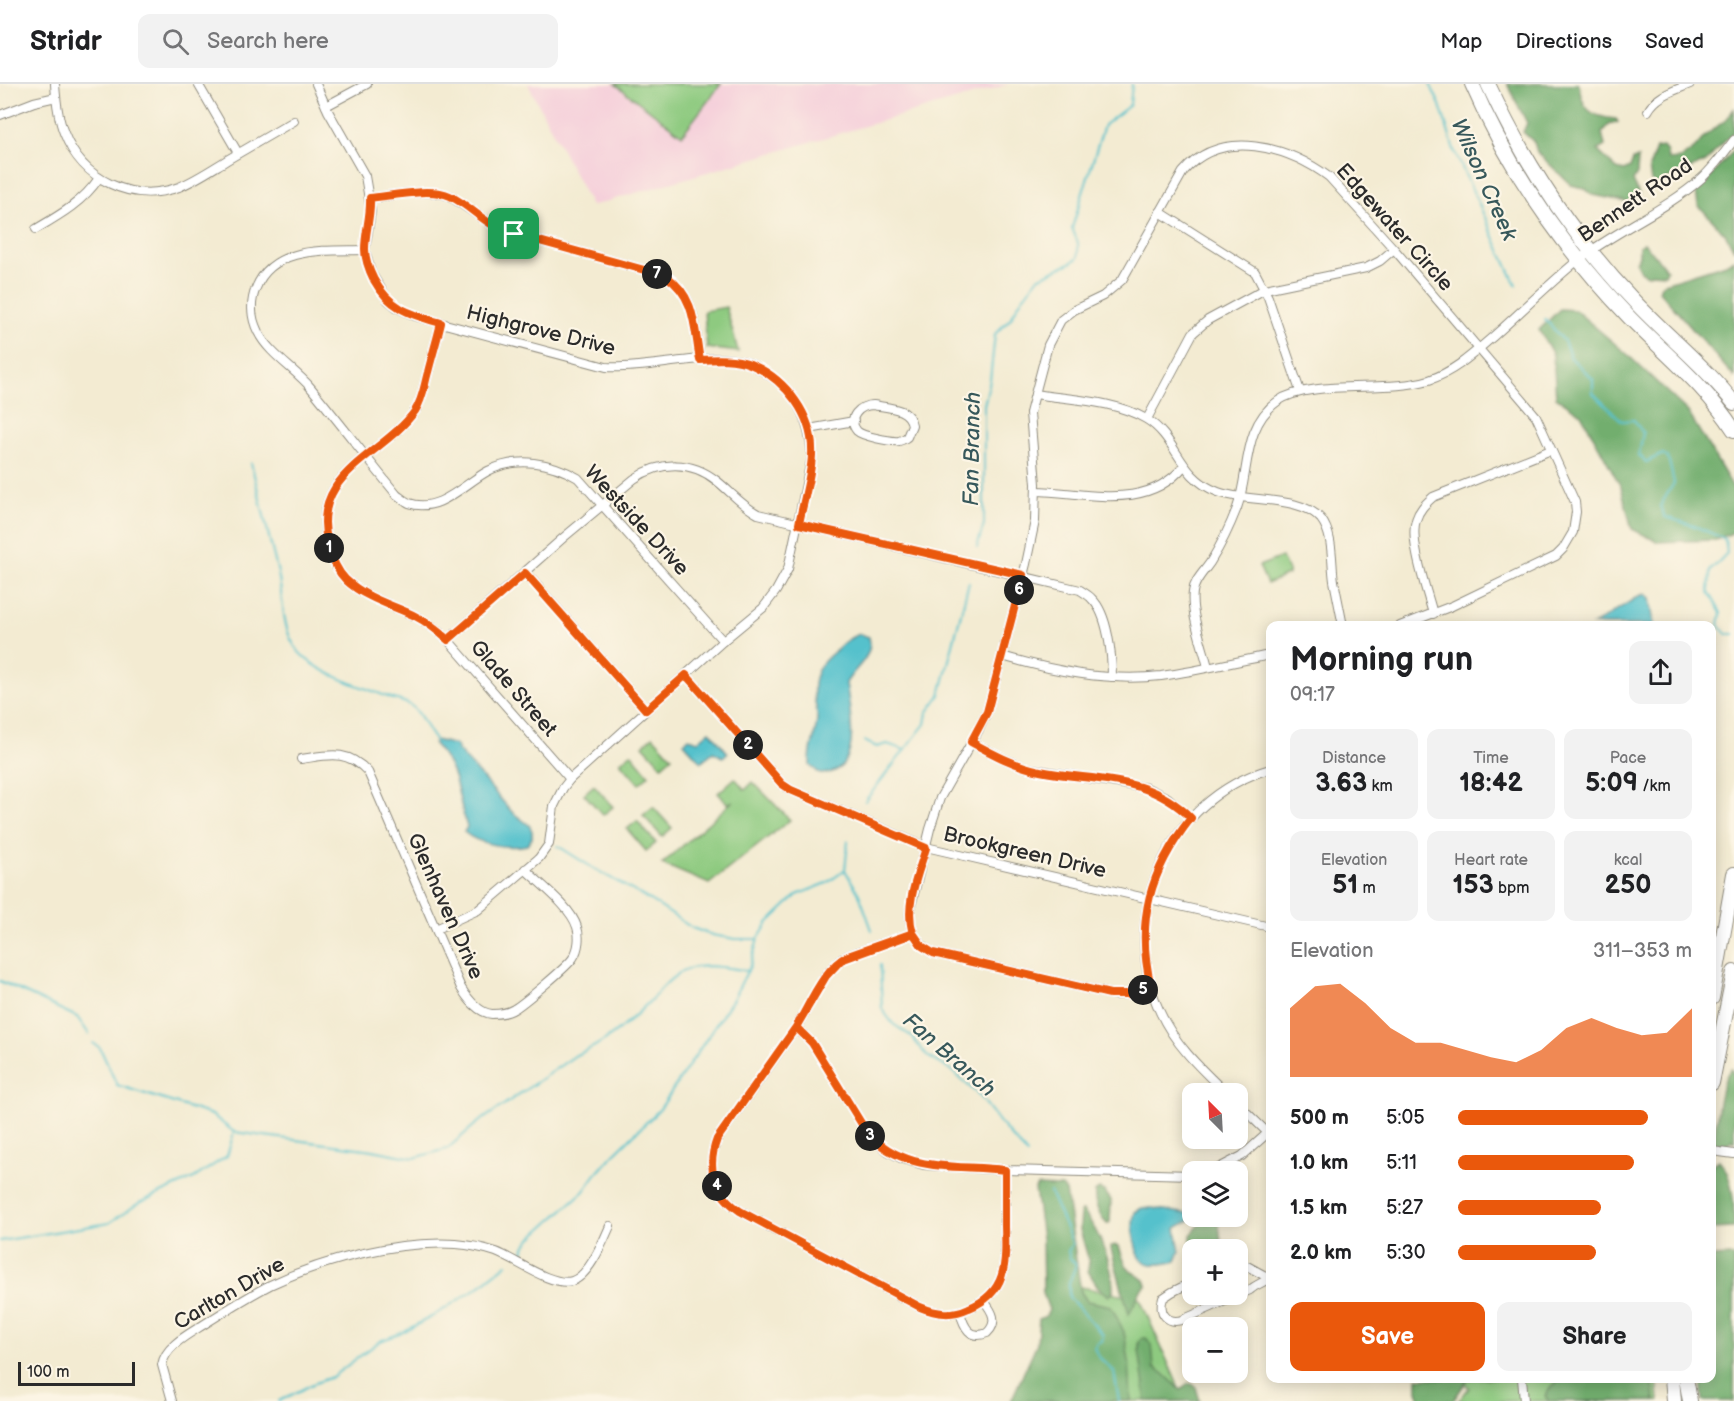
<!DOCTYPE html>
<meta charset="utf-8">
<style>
:root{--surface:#fff;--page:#f2f2f2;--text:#202124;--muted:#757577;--line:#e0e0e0;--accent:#ea580c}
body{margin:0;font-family:"Balsamiq Sans",sans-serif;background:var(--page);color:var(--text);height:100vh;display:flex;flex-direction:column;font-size:22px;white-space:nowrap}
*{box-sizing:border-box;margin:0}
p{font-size:20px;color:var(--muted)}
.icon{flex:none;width:33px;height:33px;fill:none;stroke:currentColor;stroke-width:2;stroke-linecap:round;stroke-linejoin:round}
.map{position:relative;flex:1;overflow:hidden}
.drawer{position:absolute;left:1266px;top:537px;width:450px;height:762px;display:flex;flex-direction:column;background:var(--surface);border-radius:12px;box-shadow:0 3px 15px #0003}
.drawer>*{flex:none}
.needle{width:39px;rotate:336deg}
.controls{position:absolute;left:1182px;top:999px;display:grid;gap:12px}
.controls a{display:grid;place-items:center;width:66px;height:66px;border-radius:12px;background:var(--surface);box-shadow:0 3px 15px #0003;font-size:30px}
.scale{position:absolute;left:18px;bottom:15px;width:117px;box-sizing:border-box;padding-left:6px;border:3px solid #2b2b2b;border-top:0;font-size:16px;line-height:21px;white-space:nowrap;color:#2b2b2b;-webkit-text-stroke:4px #fcf5e5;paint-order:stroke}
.pin{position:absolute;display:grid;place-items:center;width:51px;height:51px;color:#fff;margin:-26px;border-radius:12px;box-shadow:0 3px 9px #0006}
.km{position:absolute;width:30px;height:30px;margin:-15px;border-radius:50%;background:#222;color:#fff;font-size:16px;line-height:30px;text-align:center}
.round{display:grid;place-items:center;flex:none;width:63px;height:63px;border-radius:12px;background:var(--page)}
.head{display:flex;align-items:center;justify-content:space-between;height:102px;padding:0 24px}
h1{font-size:33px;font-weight:700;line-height:45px}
.stats{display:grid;grid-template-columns:repeat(3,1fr);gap:9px;height:102px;padding:6px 24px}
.stats div{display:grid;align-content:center;border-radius:12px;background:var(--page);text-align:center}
.stats b{font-size:26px;font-weight:700}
.stats small{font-size:16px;font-weight:400}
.stats p{font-size:16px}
.chart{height:168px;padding:12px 24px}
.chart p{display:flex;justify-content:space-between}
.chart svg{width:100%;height:108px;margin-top:6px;fill:var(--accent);opacity:.7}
.button{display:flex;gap:12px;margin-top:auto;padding:12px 24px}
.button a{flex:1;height:69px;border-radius:12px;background:var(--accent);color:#fff;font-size:24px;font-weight:700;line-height:69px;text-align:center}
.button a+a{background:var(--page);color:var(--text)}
ul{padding:0 24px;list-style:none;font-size:20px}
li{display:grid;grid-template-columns:96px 72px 1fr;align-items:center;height:45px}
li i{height:15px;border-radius:8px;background:var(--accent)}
header{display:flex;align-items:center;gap:36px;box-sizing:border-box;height:84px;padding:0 30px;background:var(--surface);border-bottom:2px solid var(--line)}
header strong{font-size:28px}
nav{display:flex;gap:33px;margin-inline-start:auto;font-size:21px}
.search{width:420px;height:54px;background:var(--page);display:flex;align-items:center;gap:15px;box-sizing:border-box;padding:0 21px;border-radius:12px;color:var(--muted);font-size:22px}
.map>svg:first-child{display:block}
</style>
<header>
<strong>Stridr</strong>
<div class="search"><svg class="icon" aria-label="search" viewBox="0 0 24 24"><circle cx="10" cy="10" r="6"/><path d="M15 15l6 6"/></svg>Search here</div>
<nav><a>Map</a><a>Directions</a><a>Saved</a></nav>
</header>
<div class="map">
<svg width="1734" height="1317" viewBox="0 0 1734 1317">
<rect width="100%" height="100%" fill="#fcf5e5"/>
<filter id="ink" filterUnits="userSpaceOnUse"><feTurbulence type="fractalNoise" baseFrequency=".0167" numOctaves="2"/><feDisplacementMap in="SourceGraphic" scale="12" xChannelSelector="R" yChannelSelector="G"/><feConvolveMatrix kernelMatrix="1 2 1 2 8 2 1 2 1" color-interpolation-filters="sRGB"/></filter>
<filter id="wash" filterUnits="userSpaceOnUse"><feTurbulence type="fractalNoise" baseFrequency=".008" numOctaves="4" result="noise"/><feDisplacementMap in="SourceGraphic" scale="24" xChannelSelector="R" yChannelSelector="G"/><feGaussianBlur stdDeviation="1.35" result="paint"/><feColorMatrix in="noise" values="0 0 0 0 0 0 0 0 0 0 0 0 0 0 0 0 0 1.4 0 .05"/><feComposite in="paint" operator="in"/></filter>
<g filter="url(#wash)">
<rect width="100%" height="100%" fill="#f3ebd2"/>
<path fill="#f5cfda" d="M528,0H1009L591,122Z"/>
<g fill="#8eca80" stroke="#5c7a56" stroke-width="1.5">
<path d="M615,0H721L682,51Z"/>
<path d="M726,223L738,267V268L707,264L704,227Z"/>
<path d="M1282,473L1289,490L1267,500L1259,482Z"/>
<path d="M653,652L672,673L662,682L643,661Z"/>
<path d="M631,669L649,691L639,700L620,678Z"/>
<path d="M735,694L745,706L753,698L790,736L709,800L662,780L733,717L728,720L718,709Z"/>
<path d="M594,701L613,723L603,731L584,710Z"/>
<path d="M653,723L672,744L662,753L643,731Z"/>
<path d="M637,737L656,759L646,767L627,745Z"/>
<path d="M1076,1202L1140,1215L1185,1317H1035Z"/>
<path d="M1478,1294L1657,1295L1659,1317H1458L1469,1304L1465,1299L1422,1300Z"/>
</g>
<g fill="#72ae6e" stroke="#4e6c4c" stroke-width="1.5">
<path d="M1507,0H1579C1582,26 1591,33 1616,35L1618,38L1609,41L1602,49L1605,62L1598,66L1600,69L1617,85L1624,87L1630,84L1633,76L1638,74L1637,90L1633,97L1639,110L1637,116L1627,118L1593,111L1584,104L1571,101L1537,68L1534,58L1523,48L1527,39Z"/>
<path d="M1734,25V47L1706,78L1655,101L1651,97L1649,84L1656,64L1663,63L1667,68L1668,76L1680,75L1695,64L1706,51L1727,35Z"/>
<path d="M1734,66V166L1726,151L1698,121L1696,109Z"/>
<path d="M1644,159L1667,186L1665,190L1651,189L1648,191L1640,187L1636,179L1639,171V162Z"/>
<path d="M1734,175V293L1659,207L1661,201L1664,199L1726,180Z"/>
<path d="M1560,225L1575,226L1627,270L1688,328L1734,405V448L1716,456L1658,458L1632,445L1621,403L1581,330L1556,313L1553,271L1539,246Z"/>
<path d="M1731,985L1734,991V1058L1732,1056L1722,1063L1713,1064C1716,1045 1718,998 1731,985Z"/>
<path d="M1719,1076C1734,1092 1734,1123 1734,1144L1712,1145V1080Z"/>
<path d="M1037,1102L1062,1103L1066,1107L1081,1208L1087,1217L1111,1222L1124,1248L1129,1277L1131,1317H1011L1037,1259L1039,1235L1046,1232L1049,1226L1043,1209L1042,1154L1035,1105Z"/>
<path d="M1099,1105L1104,1107L1111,1116L1110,1138L1107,1140C1099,1132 1094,1119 1095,1108Z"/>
<path d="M1081,1127H1083C1099,1148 1114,1181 1113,1208L1109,1212L1098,1203L1088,1187L1089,1177L1080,1146Z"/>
<path d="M1206,1133H1218L1222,1165L1192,1166V1186L1190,1180L1191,1151Z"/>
<path d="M1116,1161L1119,1162C1125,1182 1126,1185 1145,1196L1147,1201L1140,1208L1129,1230L1111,1165V1162Z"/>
<path d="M1734,1172V1317H1703L1701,1295L1712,1294V1173Z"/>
<path d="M1142,1254H1146L1152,1261L1154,1284L1163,1289L1181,1306L1188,1300H1192L1196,1303L1200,1317H1146L1139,1265V1257Z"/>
<path d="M1652,1294L1655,1317H1549L1545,1312C1548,1304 1555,1302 1559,1295Z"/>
<path d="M1417,1295V1294L1468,1295L1453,1317H1421L1417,1307Z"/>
</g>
<g fill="#54c1cc" stroke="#40767c" stroke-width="1.5">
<path d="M1645,510L1650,514L1654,541H1593L1639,512Z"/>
<path d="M860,550L869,553C874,573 855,583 846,599C850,627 865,690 820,690L810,681C809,665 816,651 817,635C818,627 815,620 814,612C812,592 819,580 834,568C842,560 849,553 860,550Z"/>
<path d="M710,647L728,669L723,673L713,668L701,678L684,659L689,654L698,657Z"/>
<path d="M435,656L456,661L458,666L512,728L529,741L532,747V754L527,761C508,765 479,761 464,748L467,743C456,709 460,689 434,660Z"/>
<path d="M1142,1124H1152L1188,1130L1191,1133L1190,1136L1176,1144L1180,1168L1176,1177C1153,1183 1138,1184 1135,1157C1133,1146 1132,1138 1135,1128Z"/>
</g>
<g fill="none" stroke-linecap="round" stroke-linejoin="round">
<g stroke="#54c1cc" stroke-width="2">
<path d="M1430,0L1440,21L1454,66L1516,201"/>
<path d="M1545,235L1564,257L1571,274L1593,295V309L1622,337L1634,336L1643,349L1639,371L1646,378L1663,370L1668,373L1674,399L1660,422L1665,433L1692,441L1725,455L1727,469L1710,487L1709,508L1721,529L1719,541L1726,550H1734"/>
<path d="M251,379C260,414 268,450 277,485C285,516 279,552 305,574C328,593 361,602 388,613C395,616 403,617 410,621C422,628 425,646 436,657"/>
<path d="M977,463L984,440V321L990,296L995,250L1011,234L1021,216L1038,194L1070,179L1078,174V159L1072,144L1104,41L1130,21L1132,0"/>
<path d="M864,657L877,663L887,660L905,666"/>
<path d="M865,717L925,640L927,629L940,611L969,498"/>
<path d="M848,757L845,786L859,810L872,846"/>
<path d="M558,762L593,784L653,818L692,844L712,851L735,855H758"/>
<path d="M880,881L882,925L893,940L911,952L927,972L950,985L979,1011L1004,1044L1027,1070"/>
<path d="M0,897L77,933L89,950"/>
<path d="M93,959L100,964L117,1001L212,1031L234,1048L373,1066L414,1074L447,1065L476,1040L576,971C604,960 625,942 646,921C659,908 671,891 688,885C706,879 730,884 748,887"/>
<path d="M1050,1108L1073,1160L1068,1167L1070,1174L1076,1181L1069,1199V1213L1103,1251L1102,1257L1098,1258L1094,1264L1099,1273L1114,1288L1119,1317"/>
<path d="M0,1157L109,1139L139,1119L194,1094L227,1072L234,1048"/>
<path d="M521,1171L529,1156L584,1107L596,1090L614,1070L660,1025L733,915L750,882L758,855L768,839L797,811L827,799L845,786"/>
<path d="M279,1317L315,1299L332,1293L380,1257L399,1250L433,1232L477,1204L507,1180"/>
</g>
</g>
</g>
<g filter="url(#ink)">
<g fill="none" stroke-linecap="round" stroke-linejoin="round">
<g stroke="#8f8b7e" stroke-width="10">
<g id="minor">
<path d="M55,0C56,16 58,34 64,49C82,96 132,120 179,103C196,96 212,85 227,76C249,63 272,50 294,37"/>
<path d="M198,0L238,69"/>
<path d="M316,0L328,27L365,92L371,127L365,166L371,189L388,216L398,224L415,232L606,283C651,286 707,266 748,279C758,283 768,290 776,296C800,314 810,343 812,372L788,485L776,507L763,524L723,557L570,695L563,704L554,722L549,760L539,774L478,826L436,845"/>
<path d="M326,22L367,0"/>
<path d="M1648,27C1657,11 1674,7 1690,0"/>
<path d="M0,31L34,18L56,13"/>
<path d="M370,114C396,111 426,104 450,112L500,146L666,192C696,213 695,243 700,276"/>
<path d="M1160,128L1255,188L1268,213L1300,307"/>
<path d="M36,145C60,131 83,118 99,94"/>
<path d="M365,166C327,167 273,161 256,204C250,218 251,234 258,248C268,269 296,286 311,304C340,339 368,376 397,411C400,413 405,417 409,419C439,430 465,399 488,387C517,372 551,378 578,394L723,557"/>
<path d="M441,239C437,256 432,272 428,288C424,301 423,315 415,327C383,372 308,389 328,460C331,472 337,487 346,496C365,514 392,521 415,532C427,538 438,547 448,556L570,695"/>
<path d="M1035,310C1071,316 1114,316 1146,335C1178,354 1178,393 1218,408C1248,419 1301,411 1321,435C1334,452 1331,477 1334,497C1337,512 1340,527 1343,542"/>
<path d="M873,321C888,324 909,323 912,341L907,353C904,355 903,356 899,357C891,358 862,352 857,347C846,334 860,321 873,321Z"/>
<path d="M1147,335L1193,249L1208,236L1265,205L1366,184L1380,177L1394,165"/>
<path d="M809,345L854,337"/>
<path d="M1036,407C1087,408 1146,428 1184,382"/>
<path d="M525,488L646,626"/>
<path d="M1433,530C1427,507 1409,457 1416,436C1419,426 1425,420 1433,413L1551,366"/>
<path d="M448,556L563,454L634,395C660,377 691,376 717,397C731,408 741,421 758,430L1080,506C1084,509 1089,511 1092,515C1108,530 1112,572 1112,593"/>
<path d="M1002,572C1054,587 1107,598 1161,592C1198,587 1234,578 1270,571"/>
<path d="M1208,583C1203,562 1190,529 1193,508C1194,496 1205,487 1211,477C1221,461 1230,442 1237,424C1250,388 1242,342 1278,317C1310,295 1387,309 1429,296C1456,287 1475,268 1496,250C1523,226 1549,200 1577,177C1616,146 1665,127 1702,94C1714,83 1724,69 1734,56"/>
<path d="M686,591L782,700L791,706L926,763L1270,843"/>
<path d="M971,658L1004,675L1027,684L1147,704L1168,714L1191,734"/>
<path d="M301,675C329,671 347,665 368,688L461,904C468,915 478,929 492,930C499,930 508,929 514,925C524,919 568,882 573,874C579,865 580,852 577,843C571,823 540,800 525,785"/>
<path d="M913,849L847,872C823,884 810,924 794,946C769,983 743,1019 717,1055C706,1084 714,1109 740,1127L920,1223C937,1230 952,1232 969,1224C1008,1208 1006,1178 1005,1142C1005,1123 1005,1105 1005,1086"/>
<path d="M1151,903L1127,910L1115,911L933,869C916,859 908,846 910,826L930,745L940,714L978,647L987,628L1026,480L1035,437L1036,400L1030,329L1048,261L1061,236L1074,226L1103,212L1122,196L1183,88C1222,43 1288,63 1329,93L1394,165L1536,332L1575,418L1576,428L1573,448L1563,465L1556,472L1452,522L1400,542"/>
<path d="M796,943L812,959L866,1047L875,1057L888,1067L903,1075L924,1081L1005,1086L1192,1091"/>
<path d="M1227,1010C1201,985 1175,961 1160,928C1116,833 1168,714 1270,685"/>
<path d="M1238,1020L1270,1051"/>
<path d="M1712,1067L1734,1070"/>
<path d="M1211,1088L1242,1072L1270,1047"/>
<path d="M1238,1181L1247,1182L1269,1194"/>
<path d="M1192,1198L1172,1208L1163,1214C1158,1229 1167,1240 1182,1236L1250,1206C1255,1201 1264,1198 1270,1194"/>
<path d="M960,1228C964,1243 970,1256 987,1249C999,1238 992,1227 984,1217"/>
<path d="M1522,1294L1524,1317"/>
<path d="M172,1317L162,1281C165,1262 189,1250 203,1241C225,1227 247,1213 270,1201C323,1176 397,1156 456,1160C469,1161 484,1164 496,1168C515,1175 552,1203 572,1197C589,1192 603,1158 610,1142"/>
</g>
</g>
<g stroke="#8f8b7e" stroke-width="16">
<g id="trunk">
<path d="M1472,0C1509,86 1564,165 1629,233C1665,270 1706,302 1734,346"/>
<path d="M1488,0C1525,80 1574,154 1635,218C1667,252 1705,282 1734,319"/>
<path d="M1712,914L1734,790"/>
<path d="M1712,999L1734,888"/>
<path d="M1672,1294L1674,1317"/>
<path d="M1686,1294L1690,1317"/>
</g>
</g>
<use href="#minor" stroke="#fff" stroke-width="8"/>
<use href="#trunk" stroke="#fff" stroke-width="14"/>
</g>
</g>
<g fill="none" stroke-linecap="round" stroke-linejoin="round" filter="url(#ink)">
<g stroke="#fff" stroke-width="12">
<path id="route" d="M514,150C485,142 474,124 450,112C431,103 391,112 370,114C371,132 365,148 365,165C365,175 369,186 374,196C390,225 410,230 441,239C437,256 432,272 428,288C424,302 423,315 415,327C383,372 309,389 328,460C331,472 337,487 346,496C365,514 392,521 415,532C427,538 438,547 448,556L525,489L646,626L686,591L782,700L791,706L926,764C918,790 904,822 913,849L904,853L841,876L826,892L796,943L812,959L866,1047C904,1090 952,1080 1005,1086C1005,1105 1005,1123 1005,1142C1006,1178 1008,1208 969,1224C952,1232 937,1230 920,1223L740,1127C714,1109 706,1084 717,1055L796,943C809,922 824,883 848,872L913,849L922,862L933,869L1110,910H1127L1151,903C1135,837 1150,786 1191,734C1147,690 1096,698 1040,687C1015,682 993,670 971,658L987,628L1023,491L799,440C803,418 811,394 812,371C814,332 786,295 750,280C735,274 716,275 700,276C694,243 696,213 666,192L514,150"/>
</g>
<use href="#route" stroke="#ea580c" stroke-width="8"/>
</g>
<g text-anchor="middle" stroke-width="4.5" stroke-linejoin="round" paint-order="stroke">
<g font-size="21" fill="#2b2b2b" stroke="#fcf5e5">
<text transform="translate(1635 116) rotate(-34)" y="7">Bennett Road</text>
<text transform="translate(1395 143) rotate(48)" y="7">Edgewater Circle</text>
<text transform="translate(541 246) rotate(14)" y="7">Highgrove Drive</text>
<text transform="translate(637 436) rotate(47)" y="7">Westside Drive</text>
<text transform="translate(514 604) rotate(49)" y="7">Glade Street</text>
<text transform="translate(1025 768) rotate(13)" y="7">Brookgreen Drive</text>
<text transform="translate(446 822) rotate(66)" y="7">Glenhaven Drive</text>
<text transform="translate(229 1209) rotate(-30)" y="7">Carlton Drive</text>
</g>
<g font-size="22" font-style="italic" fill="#37585b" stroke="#fcf5e5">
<text transform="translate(1485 95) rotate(66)" y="8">Wilson Creek</text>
<text transform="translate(971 365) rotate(-89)" y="8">Fan Branch</text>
<text transform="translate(950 970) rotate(41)" y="8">Fan Branch</text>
</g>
</g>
</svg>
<div class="controls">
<a><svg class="needle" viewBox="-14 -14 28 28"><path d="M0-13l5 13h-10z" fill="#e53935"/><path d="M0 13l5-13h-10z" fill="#757577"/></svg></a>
<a><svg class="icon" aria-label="layers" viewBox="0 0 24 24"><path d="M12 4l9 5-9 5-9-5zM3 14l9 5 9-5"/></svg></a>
<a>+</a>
<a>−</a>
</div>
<div class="scale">100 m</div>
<div class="pin" style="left:514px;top:150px;background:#1e9e55"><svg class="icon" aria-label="arrive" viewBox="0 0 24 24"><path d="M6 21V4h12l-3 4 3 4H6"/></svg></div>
<b class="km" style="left:329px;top:464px">1</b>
<b class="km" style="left:748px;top:661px">2</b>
<b class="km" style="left:870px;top:1052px">3</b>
<b class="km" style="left:717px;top:1102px">4</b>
<b class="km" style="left:1143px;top:906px">5</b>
<b class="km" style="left:1019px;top:506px">6</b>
<b class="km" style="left:657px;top:190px">7</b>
<section class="drawer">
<div class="head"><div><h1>Morning run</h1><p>09:17</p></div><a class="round"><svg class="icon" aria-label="share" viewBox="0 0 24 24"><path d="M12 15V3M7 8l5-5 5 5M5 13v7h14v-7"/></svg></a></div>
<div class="stats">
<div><p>Distance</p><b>3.63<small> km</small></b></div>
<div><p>Time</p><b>18:42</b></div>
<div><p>Pace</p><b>5:09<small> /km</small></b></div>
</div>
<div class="stats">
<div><p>Elevation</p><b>51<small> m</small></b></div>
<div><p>Heart rate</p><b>153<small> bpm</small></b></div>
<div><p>kcal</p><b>250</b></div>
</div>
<div class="chart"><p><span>Elevation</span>311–353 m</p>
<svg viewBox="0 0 160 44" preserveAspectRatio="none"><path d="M0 44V16L10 7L20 6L30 14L40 24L50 30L60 30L70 33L80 36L90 38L100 33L110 24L120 20L130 24L140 27L150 26L160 16V44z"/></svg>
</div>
<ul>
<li><b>500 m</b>5:05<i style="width:81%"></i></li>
<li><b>1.0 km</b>5:11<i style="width:75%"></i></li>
<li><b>1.5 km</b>5:27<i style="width:61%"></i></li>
<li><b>2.0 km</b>5:30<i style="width:59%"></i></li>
</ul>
<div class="button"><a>Save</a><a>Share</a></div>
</section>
</div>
